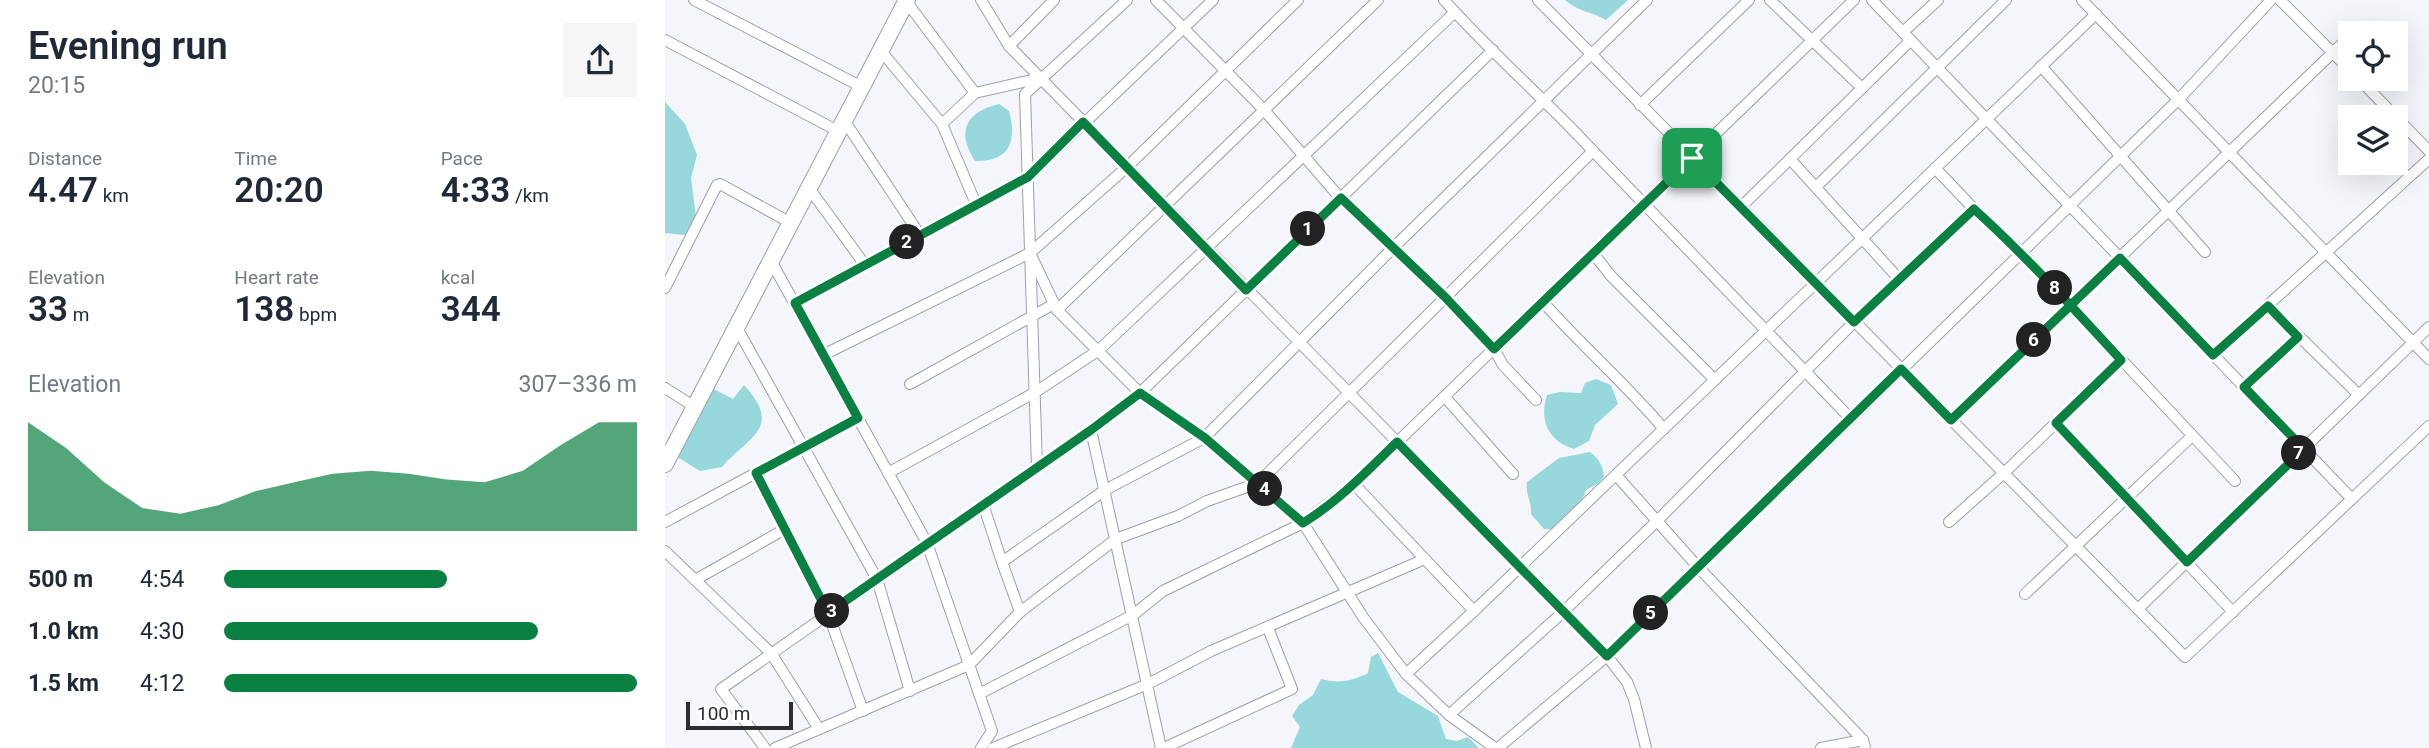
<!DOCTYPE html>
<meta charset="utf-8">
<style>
:root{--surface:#fff;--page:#f6f6f7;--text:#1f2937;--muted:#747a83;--accent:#0b8043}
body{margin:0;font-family:Roboto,sans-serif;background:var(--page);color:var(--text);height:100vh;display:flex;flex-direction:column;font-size:26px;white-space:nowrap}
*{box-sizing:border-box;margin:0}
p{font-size:23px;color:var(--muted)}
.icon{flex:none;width:38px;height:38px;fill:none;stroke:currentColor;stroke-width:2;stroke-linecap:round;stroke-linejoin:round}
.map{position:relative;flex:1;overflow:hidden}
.drawer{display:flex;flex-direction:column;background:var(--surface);width:665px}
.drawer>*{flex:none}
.fabs{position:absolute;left:1673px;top:21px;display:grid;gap:14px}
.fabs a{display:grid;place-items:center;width:70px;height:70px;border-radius:0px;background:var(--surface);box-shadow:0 7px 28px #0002;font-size:35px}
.scale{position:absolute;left:21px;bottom:18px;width:107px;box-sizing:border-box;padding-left:7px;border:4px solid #2c2d2f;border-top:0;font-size:19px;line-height:24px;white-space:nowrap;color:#2c2d2f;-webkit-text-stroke:5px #fff;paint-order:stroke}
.pin{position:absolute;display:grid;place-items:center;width:60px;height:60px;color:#fff;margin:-30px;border-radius:14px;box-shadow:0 4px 10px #0006}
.km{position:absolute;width:35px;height:35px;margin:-18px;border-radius:50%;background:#222;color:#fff;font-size:19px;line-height:35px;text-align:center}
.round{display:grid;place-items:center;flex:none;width:74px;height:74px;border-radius:0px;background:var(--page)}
.summary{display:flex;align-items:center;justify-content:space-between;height:119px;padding:0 28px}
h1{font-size:38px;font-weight:600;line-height:52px}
.figures{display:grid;grid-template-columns:repeat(3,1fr);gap:10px;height:119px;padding:7px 28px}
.figures div{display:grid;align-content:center}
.figures b{font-size:35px;font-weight:600}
.figures small{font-size:19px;font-weight:400}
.figures p{font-size:19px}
.chart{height:196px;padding:14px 28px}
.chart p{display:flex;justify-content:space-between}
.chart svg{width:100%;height:126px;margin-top:7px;fill:var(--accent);opacity:.7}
ul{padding:0 28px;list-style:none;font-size:23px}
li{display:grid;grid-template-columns:112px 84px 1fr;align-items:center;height:52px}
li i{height:18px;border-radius:9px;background:var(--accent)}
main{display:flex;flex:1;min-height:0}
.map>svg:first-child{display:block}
</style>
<main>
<section class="drawer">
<div class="summary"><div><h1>Evening run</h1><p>20:15</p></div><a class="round"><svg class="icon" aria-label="share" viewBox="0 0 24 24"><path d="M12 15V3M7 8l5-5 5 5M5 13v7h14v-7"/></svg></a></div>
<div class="figures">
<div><p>Distance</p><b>4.47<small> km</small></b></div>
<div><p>Time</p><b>20:20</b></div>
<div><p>Pace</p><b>4:33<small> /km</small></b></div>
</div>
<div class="figures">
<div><p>Elevation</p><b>33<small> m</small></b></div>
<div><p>Heart rate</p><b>138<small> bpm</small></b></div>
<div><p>kcal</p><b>344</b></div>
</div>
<div class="chart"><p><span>Elevation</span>307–336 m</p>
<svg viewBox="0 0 160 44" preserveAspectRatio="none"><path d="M0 44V6L10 15L20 27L30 36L40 38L50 35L60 30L70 27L80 24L90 23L100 24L110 26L120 27L130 23L140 14L150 6L160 6V44z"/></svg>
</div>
<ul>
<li><b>500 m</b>4:54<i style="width:54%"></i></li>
<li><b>1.0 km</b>4:30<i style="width:76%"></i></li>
<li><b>1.5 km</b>4:12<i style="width:100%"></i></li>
</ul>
</section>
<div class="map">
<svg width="1764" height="748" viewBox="0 0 1764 748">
<rect width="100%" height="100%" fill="#f4f6fc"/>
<g fill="#97d8dc">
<path d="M900,0H963L941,20C927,12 912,11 900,0Z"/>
<path d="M0,102L20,124L32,155L26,178L31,217L20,235L0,233Z"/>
<path d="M334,104L344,111C352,141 345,162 310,161C291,132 300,112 334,104Z"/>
<path d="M931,379L946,385L953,404L930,425L924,441L909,449C883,441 874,420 882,395L895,392L916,393L920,383Z"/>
<path d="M79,385C119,428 83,437 57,467L35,471L9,455L45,387L68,399Z"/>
<path d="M925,452C934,459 938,465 939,477L932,484L921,490L917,500L887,529H879L866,514C867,502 860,494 862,482L894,458Z"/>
<path d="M713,653L733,692L773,716L781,739L792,741L803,737L814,748H626L635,727L627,716L634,705L648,695L656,679C674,684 687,681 703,673L706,657Z"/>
</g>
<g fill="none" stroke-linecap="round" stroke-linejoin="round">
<g stroke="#9ea0a5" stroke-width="12">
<g id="minor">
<path d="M29,0L197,87"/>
<path d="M316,0L344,46L942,656L962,682L969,699L981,748"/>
<path d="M491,0L599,110L677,200L780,297L829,349L838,365L871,400"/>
<path d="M779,0C819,45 864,85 906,128C1000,225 1092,322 1186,419"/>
<path d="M873,0L1520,657L1764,426"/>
<path d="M1105,0L1197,88"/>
<path d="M1207,0L1687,499"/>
<path d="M1417,0L1764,359"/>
<path d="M1615,0L1685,70"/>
<path d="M241,1L310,93"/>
<path d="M1238,32L1273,0"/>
<path d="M0,40L173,131"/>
<path d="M344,46L389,0"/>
<path d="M216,51L277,124L311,204"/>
<path d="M1376,66L1540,252"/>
<path d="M1694,79L1764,151"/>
<path d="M975,105L1084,0"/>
<path d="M179,120L255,235"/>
<path d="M277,124L310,93L375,78"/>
<path d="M1125,159L1234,279"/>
<path d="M1270,168L1309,209L1356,252L1570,481"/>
<path d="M1151,187L1341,0"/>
<path d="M144,188L200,265"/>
<path d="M1076,207L1246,40"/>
<path d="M365,253L392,310L475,393L539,438L638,523L698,617L741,674L784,715L830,748"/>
<path d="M928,253L946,276L1050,380"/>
<path d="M106,261L262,543L327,731L316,748"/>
<path d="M0,288L52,185L55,184L126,223"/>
<path d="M878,302C917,346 961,384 999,429"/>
<path d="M130,303L363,177L548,0"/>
<path d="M1603,306L1694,395"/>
<path d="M392,310L713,0"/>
<path d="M72,328L212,579L245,691"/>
<path d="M158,355L365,253L462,167L633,0"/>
<path d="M1548,355L1764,159"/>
<path d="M245,384L389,304"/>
<path d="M1579,387L1633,337"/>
<path d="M0,388L30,407"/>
<path d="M780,397L848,474"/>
<path d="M1286,420L1685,36"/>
<path d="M1391,423L1568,612"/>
<path d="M426,430L496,748"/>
<path d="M372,467L360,94L462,0"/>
<path d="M91,473L163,613L198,711"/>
<path d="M223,473L369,393L434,350L790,12"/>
<path d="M951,475L1033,567L1198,740L1200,748"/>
<path d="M689,484L809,611"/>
<path d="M318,504L337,562"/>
<path d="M0,522L193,418"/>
<path d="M1284,522L1339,473L1456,360"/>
<path d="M0,551L106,653L154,729"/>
<path d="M30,580L120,529"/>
<path d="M1360,594L1527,436"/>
<path d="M1473,609L1764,327"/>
<path d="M355,612L451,539L513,516L542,501L593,483L928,151"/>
<path d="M741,674L809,611L1431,14"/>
<path d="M314,694L468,615L498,591L638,523L689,484L1189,0"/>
<path d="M784,715L898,612L992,521L1189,322L1309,209"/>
<path d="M100,748L56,689L426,430L475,393L828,50"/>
<path d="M110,748L304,665L355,612L337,562L440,490L539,438L729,247L982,0"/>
<path d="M328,748L483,684L546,651L760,559"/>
<path d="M499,748L627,689L603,628"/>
<path d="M833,748L942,656L1138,466L1514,99L1606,0"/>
<path d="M1156,748L1198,740"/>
</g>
</g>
<g stroke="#9ea0a5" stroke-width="18">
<path id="highway" d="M0,464L242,0"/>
</g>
<use href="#minor" stroke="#fff" stroke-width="10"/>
<use href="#highway" stroke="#fff" stroke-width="16"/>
</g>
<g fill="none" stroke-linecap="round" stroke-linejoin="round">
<g stroke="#fff" stroke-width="14">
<path id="route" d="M1027,158L829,349L780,297L676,198L581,290L418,122L363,177L130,303L193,418L91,473L163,613L426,430L475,393L540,438L638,523C674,501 702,471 732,442L942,656L1236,369L1286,420L1455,258L1548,355L1603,306L1633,337L1579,387L1639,449L1522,562L1391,423L1456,360C1408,308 1361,256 1309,209L1189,322L1027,158"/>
</g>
<use href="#route" stroke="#0b8043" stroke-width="9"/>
</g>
</svg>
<div class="fabs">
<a><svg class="icon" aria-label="locate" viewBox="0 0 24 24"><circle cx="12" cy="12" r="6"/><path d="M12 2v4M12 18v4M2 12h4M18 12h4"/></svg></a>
<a><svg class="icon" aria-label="layers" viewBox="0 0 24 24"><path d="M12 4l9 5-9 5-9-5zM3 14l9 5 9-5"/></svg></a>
</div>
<div class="scale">100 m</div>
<div class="pin" style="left:1027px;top:158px;background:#1e9e55"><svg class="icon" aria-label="arrive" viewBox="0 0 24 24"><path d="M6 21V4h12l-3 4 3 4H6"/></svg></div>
<b class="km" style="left:643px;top:229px">1</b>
<b class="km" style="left:242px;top:242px">2</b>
<b class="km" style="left:167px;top:611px">3</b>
<b class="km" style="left:600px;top:489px">4</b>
<b class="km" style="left:986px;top:613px">5</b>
<b class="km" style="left:1369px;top:340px">6</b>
<b class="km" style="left:1634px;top:453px">7</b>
<b class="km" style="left:1390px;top:288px">8</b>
</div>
</main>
